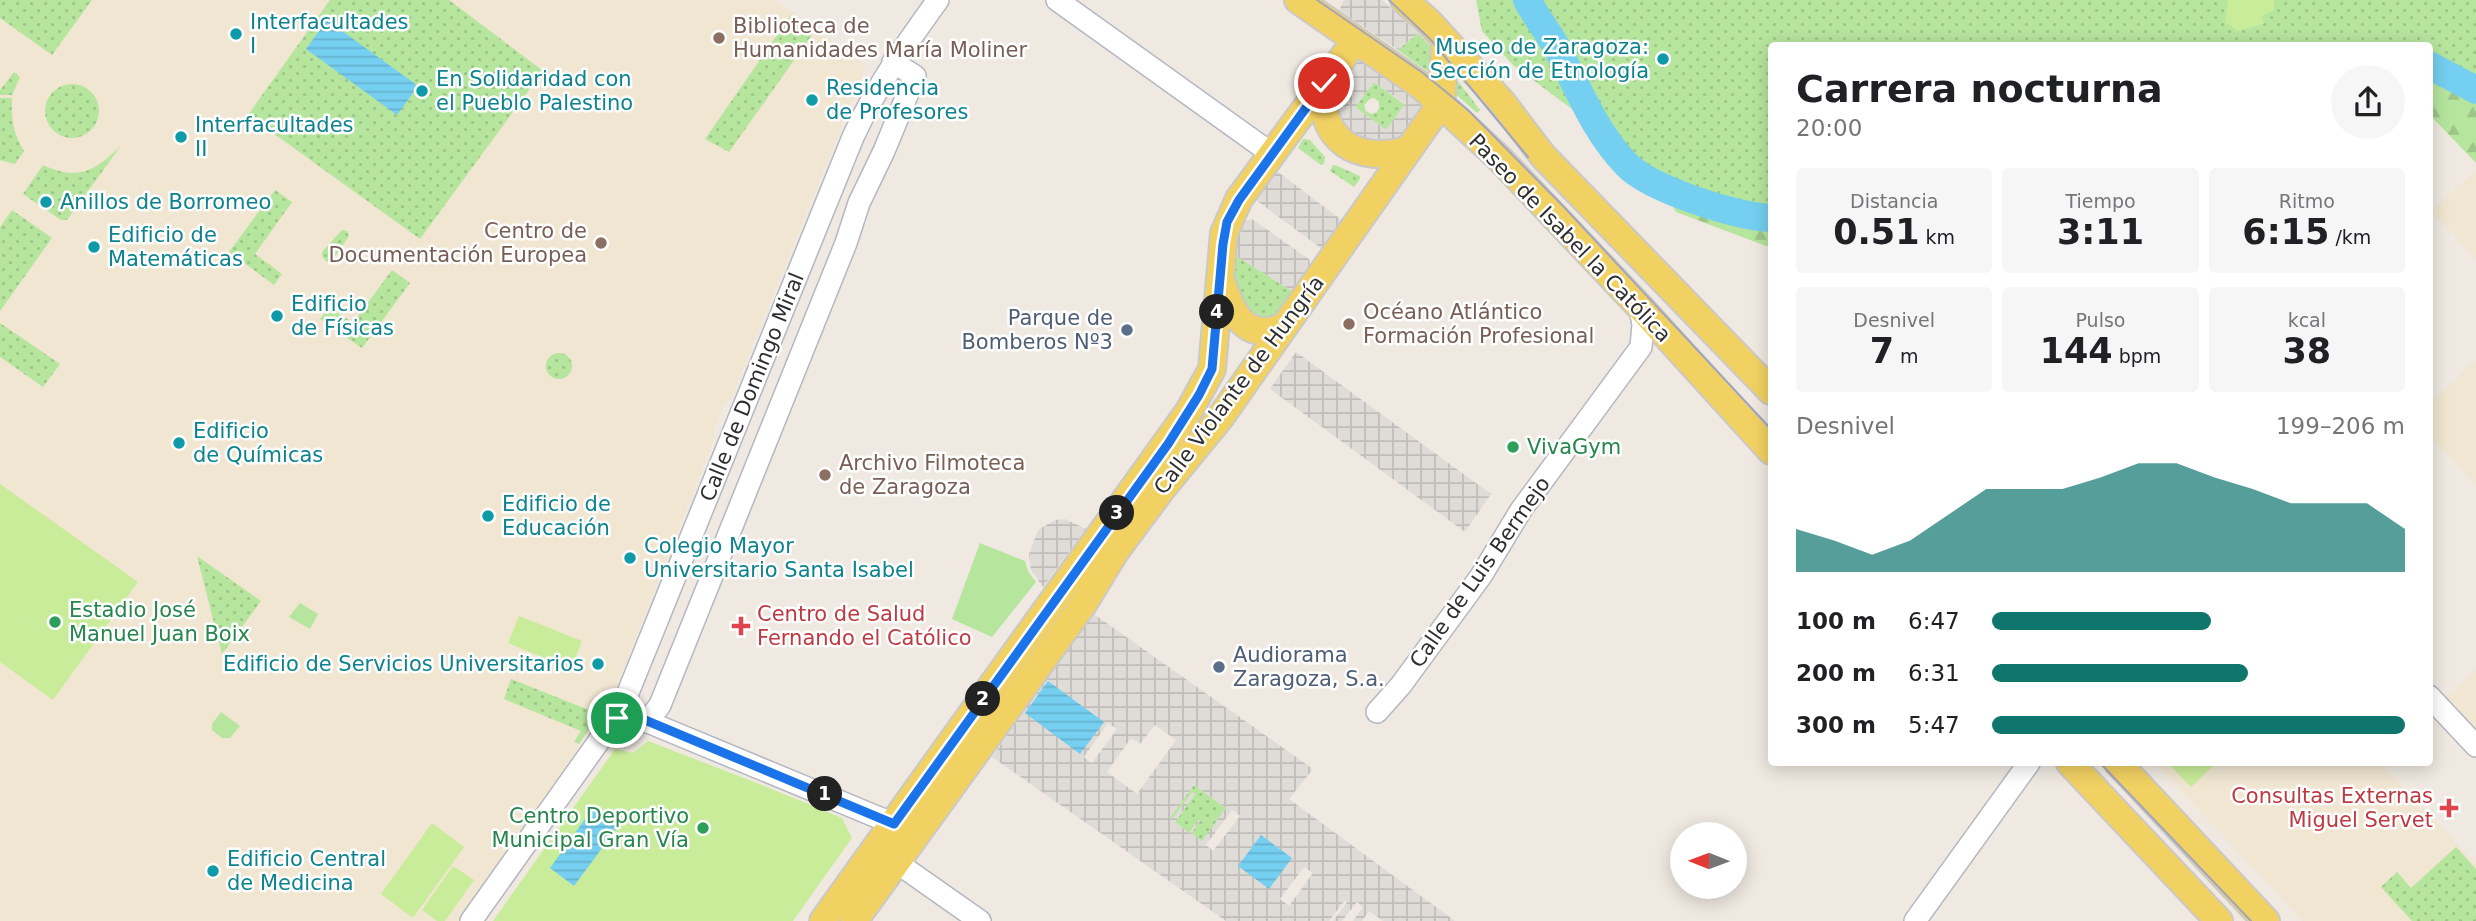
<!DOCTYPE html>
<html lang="es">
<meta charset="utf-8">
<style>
:root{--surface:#fff;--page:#f6f6f6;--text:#202124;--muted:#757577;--accent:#0f766e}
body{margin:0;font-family:"DejaVu Sans",sans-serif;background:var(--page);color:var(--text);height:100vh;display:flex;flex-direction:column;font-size:26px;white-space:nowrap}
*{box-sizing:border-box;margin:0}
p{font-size:23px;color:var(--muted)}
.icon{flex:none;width:38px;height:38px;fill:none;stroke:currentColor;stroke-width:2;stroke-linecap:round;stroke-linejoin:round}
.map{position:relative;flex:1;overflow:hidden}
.sheet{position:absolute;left:1768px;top:42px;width:665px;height:724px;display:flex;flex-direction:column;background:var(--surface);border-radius:7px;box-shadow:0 4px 18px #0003}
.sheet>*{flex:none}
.needle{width:46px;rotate:271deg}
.tools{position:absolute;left:1670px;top:822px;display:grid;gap:14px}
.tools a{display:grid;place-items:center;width:77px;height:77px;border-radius:50%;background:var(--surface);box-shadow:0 4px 18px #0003;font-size:35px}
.pin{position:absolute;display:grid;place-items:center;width:60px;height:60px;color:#fff;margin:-30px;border:4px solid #fff;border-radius:50%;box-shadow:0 2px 7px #0007}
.km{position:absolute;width:35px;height:35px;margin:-18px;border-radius:50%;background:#222;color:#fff;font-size:19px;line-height:35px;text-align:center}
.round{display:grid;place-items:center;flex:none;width:74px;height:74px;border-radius:37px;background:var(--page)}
.headline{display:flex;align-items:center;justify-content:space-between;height:119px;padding:0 28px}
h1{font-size:38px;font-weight:600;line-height:52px}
.stats{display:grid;grid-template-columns:repeat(3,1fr);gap:10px;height:119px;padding:7px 28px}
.stats div{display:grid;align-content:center;border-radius:7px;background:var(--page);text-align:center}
.stats b{font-size:35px;font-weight:600}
.stats small{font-size:19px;font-weight:400}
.stats p{font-size:19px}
.chart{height:196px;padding:14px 28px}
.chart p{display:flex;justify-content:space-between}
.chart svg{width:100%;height:126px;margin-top:7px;fill:var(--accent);opacity:.7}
ul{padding:0 28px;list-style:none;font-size:23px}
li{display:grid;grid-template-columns:112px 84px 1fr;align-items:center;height:52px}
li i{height:18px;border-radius:9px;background:var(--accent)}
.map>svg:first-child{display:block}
</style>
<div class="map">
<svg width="2476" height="921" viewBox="0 0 2476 921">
<defs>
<pattern id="grass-dots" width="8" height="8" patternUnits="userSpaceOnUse" patternTransform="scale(1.75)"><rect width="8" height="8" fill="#b6e59e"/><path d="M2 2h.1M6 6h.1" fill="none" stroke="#9dc588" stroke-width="1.8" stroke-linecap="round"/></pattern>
<pattern id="forest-firs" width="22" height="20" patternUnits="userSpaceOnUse" patternTransform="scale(1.75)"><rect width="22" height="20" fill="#b6e59e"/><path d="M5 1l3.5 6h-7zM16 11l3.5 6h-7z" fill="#9dc588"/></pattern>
<pattern id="plaza-grid" width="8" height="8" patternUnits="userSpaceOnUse" patternTransform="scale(1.75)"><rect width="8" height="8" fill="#dfdcd8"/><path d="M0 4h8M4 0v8" fill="none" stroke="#c0bdba"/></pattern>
<pattern id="water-rules" width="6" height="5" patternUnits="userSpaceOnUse" patternTransform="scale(1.75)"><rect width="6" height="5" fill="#75cff0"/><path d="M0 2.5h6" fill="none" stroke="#66b2ce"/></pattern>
</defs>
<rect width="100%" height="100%" fill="#efe9e1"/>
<g fill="#f0e6d1">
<path d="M0,0H775L866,66L731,398L725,403L714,429L715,437L611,700L459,921H0Z"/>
<path d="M2476,171V259L2431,211Z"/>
<path d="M2476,360V485L2429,435V404Z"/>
<path d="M2476,670V736L2443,701Z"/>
<path d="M2155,763H2380L2476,864V921H2303Z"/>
</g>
<g fill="url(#grass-dots)" fill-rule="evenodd">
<path d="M0,0H92L52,55L0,18Z"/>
<path d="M330,0H449L543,71L420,239L248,115Z"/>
<path d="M1476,0H2476V90L2429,65V46H1771V216L1730,210L1662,186L1628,167L1596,127L1513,65L1482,31Z"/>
<path d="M791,15L814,32L729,152L705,139Z"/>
<path d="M1418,33L1436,53L1434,76L1398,50Z"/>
<path d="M14,72L20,77L12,95H0V90Z"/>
<path d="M1451,72L1480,110L1477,113L1450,89Z"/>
<path d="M1374,82L1405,105L1386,130L1355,107ZM1374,98L1379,102V108L1377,112L1371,114L1366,111L1364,105L1370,99Z"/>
<circle cx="72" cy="111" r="27"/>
<path d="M0,98H12C11,119 13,133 24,151L15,164L0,160Z"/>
<path d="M1303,139L1310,140L1325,157L1324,164L1321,165L1298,148Z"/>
<path d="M120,147L67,220H61L23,194L43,165C78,181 93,172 120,147Z"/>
<path d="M1335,165L1360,176V179L1354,187L1330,171L1332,166Z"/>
<path d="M275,190L292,202L255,254L282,274L274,285L229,252Z"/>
<path d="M12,210L52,238L0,311V227Z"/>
<path d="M342,230L347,231L349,236L332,261L327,262L322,256V252Z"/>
<path d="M1233,254L1292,291L1272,323L1262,324L1230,292Z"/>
<path d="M392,270L410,283L362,348L320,319L329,307L353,323Z"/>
<path d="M0,323L60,364L43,387L0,357Z"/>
<circle cx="559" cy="366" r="13"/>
<path d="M197,556L261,601L222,654Z"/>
<path d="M511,679L599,714L579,744L574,742L581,731L504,699Z"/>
<path d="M1194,785L1226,808L1202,842L1191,834L1200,820L1189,833L1175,822L1195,794L1192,793L1172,820L1169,818Z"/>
<path d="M2456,847L2476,869V921H2412L2381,887L2397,872L2411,888Z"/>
</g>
<g fill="url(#forest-firs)">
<path d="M2429,65L2476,90V163L2429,114Z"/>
<path d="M1662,186C1697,200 1733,217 1771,218V245L1766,246L1676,212Z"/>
</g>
<g fill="#b6e59e">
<path d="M980,543L1025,561L1028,571L1036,582L992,637L952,619Z"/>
<path d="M300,603L318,614L310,629L289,617Z"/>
<path d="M221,712L240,726L230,738H222L212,730V724Z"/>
</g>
<g fill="#c9ec9a">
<path d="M2228,0H2274V10L2262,16L2264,24L2237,31L2225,22Z"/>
<path d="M0,484L138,582L53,700L0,662Z"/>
<path d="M519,616L582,641L571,669L508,643Z"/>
<path d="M648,741L762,785L842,818L852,838L793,921H493L615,749L633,753Z"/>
<path d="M2168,763H2216L2191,787Z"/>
<path d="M432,823L464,847L413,918L381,894Z"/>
<path d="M453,866L474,880L445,921H437L422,910Z"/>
</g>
<g fill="url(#plaza-grid)" fill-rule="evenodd">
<path d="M1344,0H1382L1418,33L1398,50L1339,10Z"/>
<path d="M1366,57L1423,104L1403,134L1392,143L1347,137L1331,96L1355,61ZM1374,82L1405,104L1386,130L1355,107Z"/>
<path d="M1269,171L1278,172L1347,224L1326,252L1256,200V194Z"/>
<path d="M1252,219L1309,259L1310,265L1292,291L1233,254L1236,232L1245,221Z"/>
<path d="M1296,352L1491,494L1465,532L1270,389Z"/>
<path d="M1065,519L1086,529L1043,587L1031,570L1029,554L1038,530L1055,520Z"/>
<path d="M1091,612L1313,769L1289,799L1455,921H1383L1369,911L1362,921H1353L1363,907L1357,902L1342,921H1333L1347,902L1345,900L1329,921H1226L992,757ZM1108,723L1117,729L1092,763L1084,757ZM1155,725L1176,740L1137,794L1107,772L1131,738L1140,744ZM1194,785L1226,808L1202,841L1191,833L1201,820L1199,819L1189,833L1175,822L1195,794L1192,792L1172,819L1170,818ZM1232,810L1240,816L1213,851L1206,845ZM1304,867L1313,873L1289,906L1280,899Z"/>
</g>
<g fill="url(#water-rules)">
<path d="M327,20L418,86L397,115L306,49Z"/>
<path d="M1048,681L1104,722L1080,754L1025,713Z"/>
<path d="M595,805L620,824L574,886L550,868Z"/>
<path d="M1261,835L1292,858L1269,889L1238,866Z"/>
</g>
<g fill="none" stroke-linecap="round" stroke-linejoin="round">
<g stroke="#75cff0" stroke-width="28">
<path d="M1527,0C1536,17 1549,33 1558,50C1579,90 1595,132 1627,165C1650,189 1737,217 1771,218"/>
<path d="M2429,65L2476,90"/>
</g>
<g stroke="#b4b7c1" stroke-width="24">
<g id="minor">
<path d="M1057,0L1272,154"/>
<path d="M2429,696L2476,746"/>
<path d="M1377,712L1401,685L1481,576L1521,510L1641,347L1643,325L1640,307"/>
<path d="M636,717L894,824H908"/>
<path d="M647,722L660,705L846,243L859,203L884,151L915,76L893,62"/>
<path d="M881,859L896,862L980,921"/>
<path d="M471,921L621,710L853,137C876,87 906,44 938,0"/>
<path d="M1915,921L2029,763"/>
</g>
</g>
<g stroke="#c9c9c9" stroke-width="30">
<g id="major">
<path d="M1298,0L1420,85L1499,158L1640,307L1771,451"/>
<path d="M1404,0L1429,22L1502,102L1543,156L1771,391"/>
<path d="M1324,83C1316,139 1358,166 1409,149"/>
<path d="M1222,283C1232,313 1245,342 1283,327"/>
<path d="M2070,763L2219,921"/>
<path d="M2118,763L2266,921"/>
<path d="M823,921L1189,411L1212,369L1224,233L1239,199L1355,41"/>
<path d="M854,921L1084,603L1115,552L1161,490L1220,418L1433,115L1440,103L1442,95L1445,40"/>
</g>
</g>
<use href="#minor" stroke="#fff" stroke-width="21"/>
<use href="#major" stroke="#f2d163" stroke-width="26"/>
<g stroke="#a3a6b8" stroke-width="2">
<path d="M1317,0L1423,73L1468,110L1564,207L1771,429"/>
<path d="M1389,0L1431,40L1528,157"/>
<path d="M2100,763L2251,921"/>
</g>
</g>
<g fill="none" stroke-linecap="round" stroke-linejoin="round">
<g stroke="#fff" stroke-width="14">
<path id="route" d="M617,718L621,710L894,824L1168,444L1199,395L1212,369L1223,244L1227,222L1239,200L1324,83"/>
</g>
<use href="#route" stroke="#1a73e8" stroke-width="9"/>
</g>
<g fill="#0f9aa8" stroke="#fff" stroke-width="2.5">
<circle cx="236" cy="34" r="7"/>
<circle cx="1663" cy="59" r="7"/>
<circle cx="422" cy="91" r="7"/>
<circle cx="812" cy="100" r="7"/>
<circle cx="181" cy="137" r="7"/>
<circle cx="46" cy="202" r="7"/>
<circle cx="94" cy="247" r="7"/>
<circle cx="277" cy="316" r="7"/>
<circle cx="179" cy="443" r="7"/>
<circle cx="488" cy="516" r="7"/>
<circle cx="630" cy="558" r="7"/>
<circle cx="598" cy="664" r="7"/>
<circle cx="213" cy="871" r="7"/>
</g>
<g fill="#8d6e63" stroke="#fff" stroke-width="2.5">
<circle cx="719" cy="38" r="7"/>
<circle cx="601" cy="243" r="7"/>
<circle cx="1349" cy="324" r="7"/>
<circle cx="825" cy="475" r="7"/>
</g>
<g fill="#5c6f8a" stroke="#fff" stroke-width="2.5">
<circle cx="1127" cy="330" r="7"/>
<circle cx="1219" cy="667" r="7"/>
</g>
<g fill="#2e9e5b" stroke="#fff" stroke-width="2.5">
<circle cx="1513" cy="447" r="7"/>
<circle cx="55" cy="622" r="7"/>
<circle cx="703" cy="828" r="7"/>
</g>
<g fill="#e0444e" stroke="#fff" stroke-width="2.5">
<path d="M737.5 615.5h7v7h7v7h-7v7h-7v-7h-7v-7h7z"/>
<path d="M2445.5 797.5h7v7h7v7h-7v7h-7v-7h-7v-7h7z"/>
</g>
<g text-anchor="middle" stroke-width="5" stroke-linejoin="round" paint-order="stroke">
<g font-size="21" fill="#0d838f" stroke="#fff" text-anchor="start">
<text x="250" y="29">Interfacultades<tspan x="250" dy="24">I</tspan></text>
<text x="1649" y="54" text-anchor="end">Museo de Zaragoza:<tspan x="1649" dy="24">Sección de Etnología</tspan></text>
<text x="436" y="86">En Solidaridad con<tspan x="436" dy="24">el Pueblo Palestino</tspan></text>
<text x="826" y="95">Residencia<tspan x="826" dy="24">de Profesores</tspan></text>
<text x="195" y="132">Interfacultades<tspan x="195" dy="24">II</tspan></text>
<text x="60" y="209">Anillos de Borromeo</text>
<text x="108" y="242">Edificio de<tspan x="108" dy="24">Matemáticas</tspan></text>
<text x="291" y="311">Edificio<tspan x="291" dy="24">de Físicas</tspan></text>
<text x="193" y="438">Edificio<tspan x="193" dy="24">de Químicas</tspan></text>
<text x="502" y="511">Edificio de<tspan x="502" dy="24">Educación</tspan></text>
<text x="644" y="553">Colegio Mayor<tspan x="644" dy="24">Universitario Santa Isabel</tspan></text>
<text x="584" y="671" text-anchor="end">Edificio de Servicios Universitarios</text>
<text x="227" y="866">Edificio Central<tspan x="227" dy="24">de Medicina</tspan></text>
</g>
<g font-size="21" fill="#785e54" stroke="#fff" text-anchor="start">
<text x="733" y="33">Biblioteca de<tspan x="733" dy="24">Humanidades María Moliner</tspan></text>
<text x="587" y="238" text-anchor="end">Centro de<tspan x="587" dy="24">Documentación Europea</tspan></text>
<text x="1363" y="319">Océano Atlántico<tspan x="1363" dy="24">Formación Profesional</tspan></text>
<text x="839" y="470">Archivo Filmoteca<tspan x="839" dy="24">de Zaragoza</tspan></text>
</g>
<g font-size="21" fill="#2e2e2e" stroke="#fff">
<text transform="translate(1570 238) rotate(46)" y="7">Paseo de Isabel la Católica</text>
<text transform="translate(1239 385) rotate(-53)" y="7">Calle Violante de Hungría</text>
<text transform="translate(752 387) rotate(-68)" y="7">Calle de Domingo Miral</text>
<text transform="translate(1480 572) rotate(-55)" y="7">Calle de Luis Bermejo</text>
</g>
<g font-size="21" fill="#4e5e75" stroke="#fff" text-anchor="end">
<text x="1113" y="325">Parque de<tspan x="1113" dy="24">Bomberos Nº3</tspan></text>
<text x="1233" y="662" text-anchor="start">Audiorama<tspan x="1233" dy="24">Zaragoza, S.a.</tspan></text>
</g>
<g font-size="21" fill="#27864d" stroke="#fff" text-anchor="start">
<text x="1527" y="454">VivaGym</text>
<text x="69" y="617">Estadio José<tspan x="69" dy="24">Manuel Juan Boix</tspan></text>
<text x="689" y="823" text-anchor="end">Centro Deportivo<tspan x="689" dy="24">Municipal Gran Vía</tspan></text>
</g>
<g font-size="21" fill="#be3a42" stroke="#fff" text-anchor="start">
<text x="757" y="621">Centro de Salud<tspan x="757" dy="24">Fernando el Católico</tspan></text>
<text x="2433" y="803" text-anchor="end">Consultas Externas<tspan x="2433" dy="24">Miguel Servet</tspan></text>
</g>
</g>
</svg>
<div class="tools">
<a><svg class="needle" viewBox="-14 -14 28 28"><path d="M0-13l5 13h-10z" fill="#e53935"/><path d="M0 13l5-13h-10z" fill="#757577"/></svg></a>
</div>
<div class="pin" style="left:617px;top:718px;background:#1e9e55"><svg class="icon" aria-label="arrive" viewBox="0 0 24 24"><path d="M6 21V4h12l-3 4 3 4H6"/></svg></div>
<div class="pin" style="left:1324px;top:83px;background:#d93025"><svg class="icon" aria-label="check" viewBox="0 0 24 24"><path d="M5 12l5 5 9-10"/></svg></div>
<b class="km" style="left:825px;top:794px">1</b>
<b class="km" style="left:983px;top:699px">2</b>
<b class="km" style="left:1117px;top:513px">3</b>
<b class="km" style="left:1217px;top:312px">4</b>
<section class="sheet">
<div class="headline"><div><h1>Carrera nocturna</h1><p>20:00</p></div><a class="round"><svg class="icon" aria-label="share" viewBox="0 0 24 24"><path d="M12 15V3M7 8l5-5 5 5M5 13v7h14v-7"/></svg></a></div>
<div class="stats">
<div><p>Distancia</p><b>0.51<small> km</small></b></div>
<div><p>Tiempo</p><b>3:11</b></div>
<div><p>Ritmo</p><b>6:15<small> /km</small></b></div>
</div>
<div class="stats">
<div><p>Desnivel</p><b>7<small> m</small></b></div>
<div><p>Pulso</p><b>144<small> bpm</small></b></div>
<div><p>kcal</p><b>38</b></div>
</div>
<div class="chart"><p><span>Desnivel</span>199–206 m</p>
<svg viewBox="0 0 160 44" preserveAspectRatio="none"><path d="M0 44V29L10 33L20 38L30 33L40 24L50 15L60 15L70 15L80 11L90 6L100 6L110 11L120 15L130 20L140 20L150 20L160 29V44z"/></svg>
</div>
<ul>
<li><b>100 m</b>6:47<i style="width:53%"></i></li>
<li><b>200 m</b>6:31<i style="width:62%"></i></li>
<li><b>300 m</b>5:47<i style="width:100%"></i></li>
</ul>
</section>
</div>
